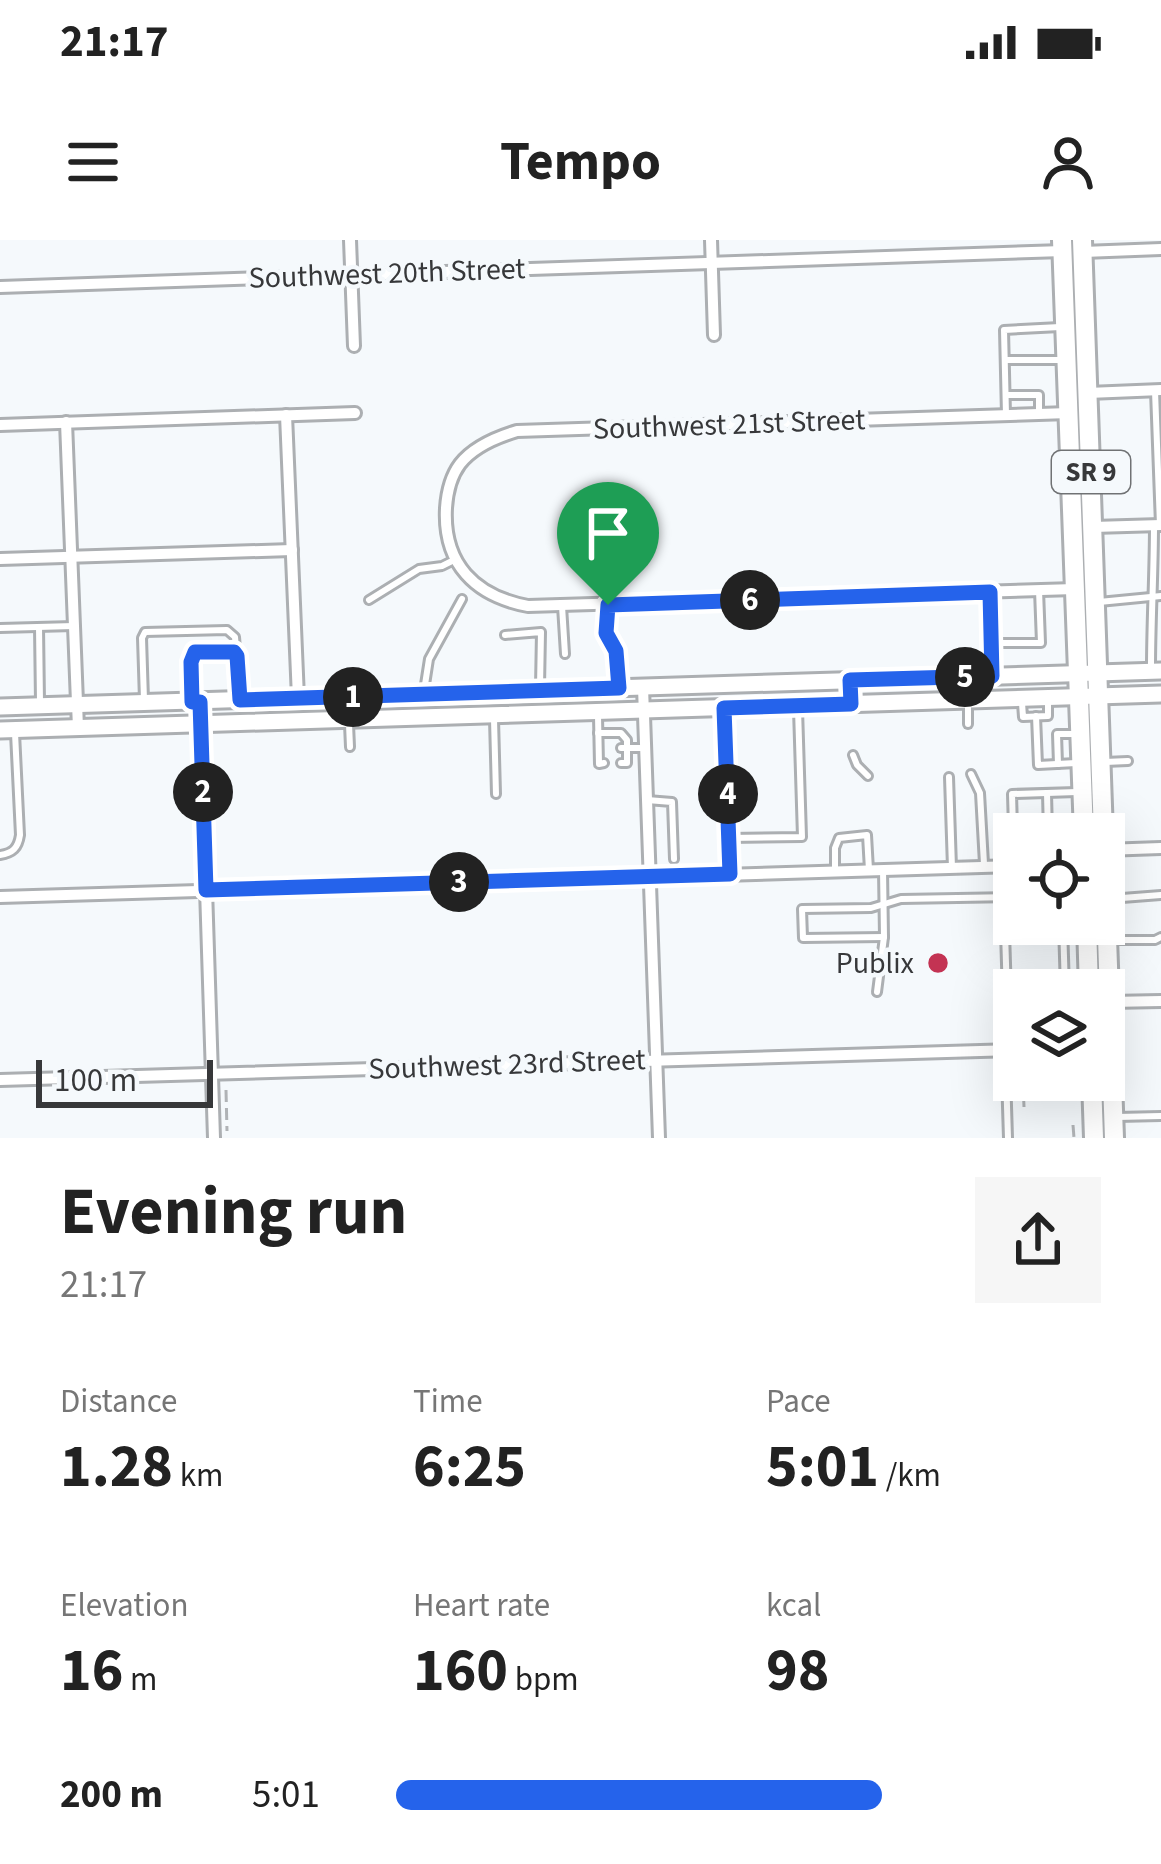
<!DOCTYPE html>
<style>
:root{--surface:#fff;--page:#f6f6f6;--text:#222;--muted:#767676;--accent:#2563eb}
body{margin:0;font-family:"Source Sans 3",sans-serif;background:var(--page);color:var(--text);height:100vh;display:flex;flex-direction:column;font-size:45px;white-space:nowrap}
*{box-sizing:border-box;margin:0}
p{font-size:39px;color:var(--muted)}
.icon{flex:none;width:66px;height:66px;fill:none;stroke:currentColor;stroke-width:2;stroke-linecap:round;stroke-linejoin:round}
.map{position:relative;height:898px;overflow:hidden}
.sheet{display:flex;flex-direction:column;background:var(--surface);flex:1}
.sheet>*{flex:none}
.controls{position:absolute;left:993px;top:573px;display:grid;gap:24px}
.controls a{display:grid;place-items:center;width:132px;height:132px;border-radius:0px;background:var(--surface);box-shadow:0 12px 48px #0002;font-size:60px}
.scale{position:absolute;left:36px;bottom:30px;width:177px;box-sizing:border-box;padding-left:12px;border:6px solid #37383a;border-top:0;font-size:33px;line-height:42px;white-space:nowrap;color:#37383a;-webkit-text-stroke:9px #f5f9fc;paint-order:stroke}
.pin{position:absolute;display:grid;place-items:center;width:102px;height:102px;color:#fff;margin:-123px -51px;border-radius:50% 50% 50% 0;rotate:-45deg;box-shadow:0 0 12px #0007}
.pin .icon{rotate:45deg}
.km{position:absolute;width:60px;height:60px;margin:-30px;border-radius:50%;background:#222;color:#fff;font-size:33px;line-height:60px;text-align:center}
.round{display:grid;place-items:center;flex:none;width:126px;height:126px;border-radius:0px;background:var(--page)}
.head{display:flex;align-items:center;justify-content:space-between;height:204px;padding:0 60px}
h1{font-size:66px;font-weight:700;line-height:90px}
.metrics{display:grid;grid-template-columns:repeat(3,1fr);gap:18px;height:204px;padding:12px 60px}
.metrics div{display:grid;align-content:center}
.metrics b{font-size:60px;font-weight:700}
.metrics small{font-size:33px;font-weight:400}
.metrics p{font-size:33px}
ul{padding:0 60px;list-style:none;font-size:39px}
li{display:grid;grid-template-columns:192px 144px 1fr;align-items:center;height:90px}
li i{height:30px;border-radius:15px;background:var(--accent)}
.status{display:flex;justify-content:space-between;align-items:center;height:84px;padding:0 60px;background:var(--surface);direction:ltr}
.status svg{height:33px;fill:currentColor}
header{display:flex;justify-content:space-between;align-items:center;height:156px;padding:0 60px;background:var(--surface);font-size:54px;font-weight:700}
.map>svg:first-child{display:block}
</style>
<div class="status"><b>21:17</b><svg viewBox="0 0 49 12"><path d="M0 12V9h3v3zM5 12V6h3v6zM10 12V3h3v9zM15 12V0h3v12zM26 1h20v11H26zM47 4h2v5h-2z"/></svg></div>
<header><svg class="icon" aria-label="menu" viewBox="0 0 24 24"><path d="M4 6h16M4 12h16M4 18h16"/></svg>Tempo<svg class="icon" aria-label="person" viewBox="0 0 24 24"><circle cx="12" cy="8" r="4"/><path d="M4 21q1-7 8-7t8 7"/></svg></header>
<div class="map">
<svg width="1161" height="898" viewBox="0 0 1161 898">
<rect width="100%" height="100%" fill="#f5f9fc"/>
<g fill="none" stroke-linecap="round" stroke-linejoin="round">
<g stroke="#acafb2" stroke-width="12">
<g id="service">
<path d="M1005,120H1061"/>
<path d="M1155,151L1160,285"/>
<path d="M1006,155H1039V173"/>
<path d="M1006,175L1004,90L1060,87"/>
<path d="M990,352L992,433"/>
<path d="M369,360L419,329L442,326L456,319"/>
<path d="M1099,362L1161,356"/>
<path d="M608,365L606,393L616,411L619,444"/>
<path d="M562,366L565,414"/>
<path d="M39,387L40,462"/>
<path d="M0,388L74,386"/>
<path d="M505,395L541,392L540,447"/>
<path d="M991,403H1041L1039,350"/>
<path d="M1151,428C1151,380 1154,333 1154,285"/>
<path d="M424,451L429,419L462,359"/>
<path d="M192,459L191,422L195,412L228,410L234,413"/>
<path d="M144,460L142,398L145,392L227,390L235,397L240,456"/>
<path d="M1022,463L1023,477L1048,476V459"/>
<path d="M968,464V484"/>
<path d="M724,472L730,632"/>
<path d="M598,476L599,524L604,523"/>
<path d="M1036,476L1038,525L1076,523"/>
<path d="M494,479L496,554"/>
<path d="M349,484L350,507"/>
<path d="M598,493H621L627,500V523H621"/>
<path d="M621,508H645"/>
<path d="M853,515L857,525L868,536"/>
<path d="M1105,522L1128,521"/>
<path d="M1058,524L1057,494H1078"/>
<path d="M971,534L980,553L984,624"/>
<path d="M949,537L952,628"/>
<path d="M1047,553L1048,594"/>
<path d="M647,560L672,562L674,619"/>
<path d="M729,598L802,597L798,469"/>
<path d="M0,615C13,613 18,608 20,595L15,493"/>
<path d="M1014,623L1012,554L1077,552"/>
<path d="M1003,627L1008,788L1006,834L1008,898"/>
<path d="M835,631V608L839,598L867,595L869,630"/>
<path d="M1109,659L1161,655"/>
<path d="M1063,684L1065,750"/>
<path d="M884,697L803,698L802,669L871,668L901,659L1014,657"/>
<path d="M1112,700H1155L1161,697"/>
<path d="M877,752L884,697L883,630"/>
<path d="M1117,877L1161,876"/>
</g>
</g>
<g stroke="#acafb2" stroke-width="16">
<g id="minor">
<path d="M350,0L354,106"/>
<path d="M711,0L714,95"/>
<path d="M1083,12L1161,9"/>
<path d="M0,47L1063,11"/>
<path d="M1088,153L1161,150"/>
<path d="M1069,173L517,191C497,197 474,206 460,224C451,236 447,253 446,268C443,324 475,356 528,366L1075,349"/>
<path d="M286,175L298,458"/>
<path d="M66,182L78,488"/>
<path d="M0,185L355,173"/>
<path d="M1093,287L1161,285"/>
<path d="M0,319L292,310"/>
<path d="M643,447L659,898"/>
<path d="M200,462L214,898"/>
<path d="M1104,610L1161,608"/>
<path d="M0,657L1014,626"/>
<path d="M1110,762L1161,761"/>
<path d="M0,840L1014,810"/>
</g>
</g>
<g stroke="#acafb2" stroke-width="21">
<g id="secondary">
<path d="M0,467L1161,431"/>
<path d="M0,490L1161,454"/>
</g>
</g>
<g stroke="#acafb2" stroke-width="24">
<g id="trunk">
<path d="M1062,0L1084,594"/>
<path d="M1082,0L1103,594"/>
<path d="M1104,611L1114,898"/>
<path d="M1087,684L1089,750"/>
<path d="M1092,840L1094,898"/>
</g>
</g>
<g stroke="#b0b3b6" stroke-width="3" stroke-dasharray="12 6" stroke-linecap="butt">
<path d="M226,850L227,891"/>
<path d="M1025,859L1040,858V842"/>
<path d="M1024,867L1023,841H1040"/>
<path d="M1073,885L1074,898H1077"/>
</g>
<use href="#service" stroke="#fff" stroke-width="6"/>
<use href="#minor" stroke="#fff" stroke-width="10"/>
<use href="#secondary" stroke="#fff" stroke-width="15"/>
<use href="#trunk" stroke="#fff" stroke-width="18"/>
</g>
<g fill="none" stroke-linecap="round" stroke-linejoin="round">
<g stroke="#fff" stroke-width="24">
<path id="route" d="M990,352L992,436L850,440L851,464L724,468L730,634L206,650L200,462H192L191,422L195,412H234L237,416L240,460L619,448L616,411L606,393L608,365Z"/>
</g>
<use href="#route" stroke="#2563eb" stroke-width="15"/>
</g>
<circle fill="#c33353" stroke="#f5f9fc" stroke-width="4.5" cx="938" cy="723" r="12"/>
<g text-anchor="middle" stroke-width="9" stroke-linejoin="round" paint-order="stroke">
<rect fill="#f5f9fc" stroke="#707274" stroke-width="3" x="1052" y="211" width="78" height="42" rx="9"/>
<g font-size="27" font-weight="bold" fill="#37383a">
<text x="1091" y="241">SR 9</text>
</g>
<g font-size="30" fill="#37383a" stroke="#f5f9fc">
<text transform="translate(387 33) rotate(-2)" y="10">Southwest 20th Street</text>
<text transform="translate(729 184) rotate(-2)" y="10">Southwest 21st Street</text>
<text transform="translate(507 824) rotate(-2)" y="10">Southwest 23rd Street</text>
</g>
<g font-size="30" fill="#37383a" stroke="#f5f9fc" text-anchor="end">
<text x="914" y="733">Publix</text>
</g>
</g>
</svg>
<div class="controls">
<a><svg class="icon" aria-label="locate" viewBox="0 0 24 24"><circle cx="12" cy="12" r="6"/><path d="M12 2v4M12 18v4M2 12h4M18 12h4"/></svg></a>
<a><svg class="icon" aria-label="layers" viewBox="0 0 24 24"><path d="M12 4l9 5-9 5-9-5zM3 14l9 5 9-5"/></svg></a>
</div>
<div class="scale">100 m</div>
<div class="pin" style="left:608px;top:365px;background:#1e9e55"><svg class="icon" aria-label="arrive" viewBox="0 0 24 24"><path d="M6 21V4h12l-3 4 3 4H6"/></svg></div>
<b class="km" style="left:353px;top:457px">1</b>
<b class="km" style="left:203px;top:552px">2</b>
<b class="km" style="left:459px;top:642px">3</b>
<b class="km" style="left:728px;top:554px">4</b>
<b class="km" style="left:965px;top:437px">5</b>
<b class="km" style="left:750px;top:360px">6</b>
</div>
<section class="sheet">
<div class="head"><div><h1>Evening run</h1><p>21:17</p></div><a class="round"><svg class="icon" aria-label="share" viewBox="0 0 24 24"><path d="M12 15V3M7 8l5-5 5 5M5 13v7h14v-7"/></svg></a></div>
<div class="metrics">
<div><p>Distance</p><b>1.28<small> km</small></b></div>
<div><p>Time</p><b>6:25</b></div>
<div><p>Pace</p><b>5:01<small> /km</small></b></div>
</div>
<div class="metrics">
<div><p>Elevation</p><b>16<small> m</small></b></div>
<div><p>Heart rate</p><b>160<small> bpm</small></b></div>
<div><p>kcal</p><b>98</b></div>
</div>
<ul>
<li><b>200 m</b>5:01<i style="width:69%"></i></li>
</ul>
</section>
